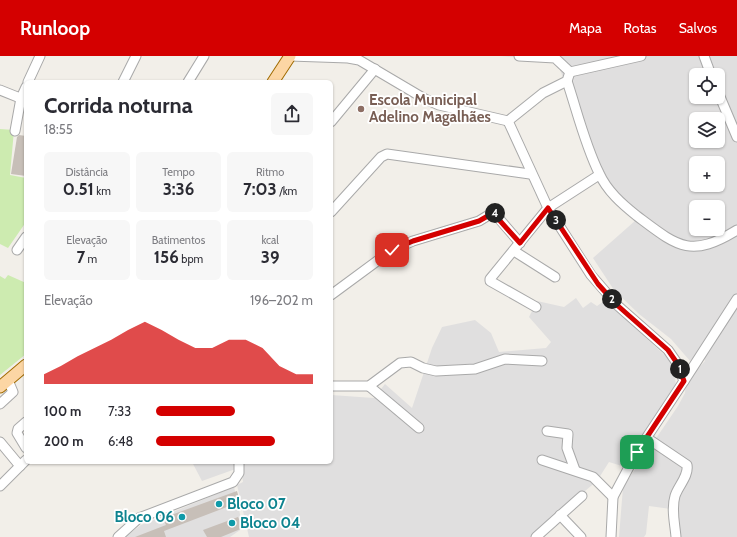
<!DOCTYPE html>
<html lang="pt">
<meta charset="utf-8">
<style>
:root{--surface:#fff;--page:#f7f7f7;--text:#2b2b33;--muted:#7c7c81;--accent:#d40000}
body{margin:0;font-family:Cabin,sans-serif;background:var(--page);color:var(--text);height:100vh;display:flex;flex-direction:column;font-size:15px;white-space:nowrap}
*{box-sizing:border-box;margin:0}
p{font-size:13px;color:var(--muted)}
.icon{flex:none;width:22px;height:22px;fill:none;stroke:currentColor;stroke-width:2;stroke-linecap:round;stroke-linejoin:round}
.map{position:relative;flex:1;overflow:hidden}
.drawer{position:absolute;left:24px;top:24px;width:309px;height:384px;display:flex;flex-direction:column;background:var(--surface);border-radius:6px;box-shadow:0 1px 3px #0004}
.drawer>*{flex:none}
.buttons{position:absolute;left:689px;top:12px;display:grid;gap:8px}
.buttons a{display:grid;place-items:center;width:36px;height:36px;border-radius:6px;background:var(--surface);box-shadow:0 1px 3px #0004;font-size:20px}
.pin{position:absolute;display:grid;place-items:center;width:34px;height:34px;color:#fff;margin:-17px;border-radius:8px;box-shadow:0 2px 6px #0006}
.km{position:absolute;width:20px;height:20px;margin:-10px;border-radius:50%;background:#222;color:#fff;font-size:11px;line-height:20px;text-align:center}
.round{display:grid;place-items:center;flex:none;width:42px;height:42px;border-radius:6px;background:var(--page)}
.head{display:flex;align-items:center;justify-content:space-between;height:68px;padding:0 20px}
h1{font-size:22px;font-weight:700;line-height:30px}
.metrics{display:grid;grid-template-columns:repeat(3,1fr);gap:6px;height:68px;padding:4px 20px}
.metrics div{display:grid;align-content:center;border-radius:6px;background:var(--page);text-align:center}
.metrics b{font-size:17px;font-weight:700}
.metrics small{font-size:11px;font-weight:400}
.metrics p{font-size:11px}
.chart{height:112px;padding:8px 20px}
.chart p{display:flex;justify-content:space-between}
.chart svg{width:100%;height:72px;margin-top:4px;fill:var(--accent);opacity:.7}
ul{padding:0 20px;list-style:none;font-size:13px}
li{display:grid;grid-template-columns:64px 48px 1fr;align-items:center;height:30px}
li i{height:10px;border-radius:5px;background:var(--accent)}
header{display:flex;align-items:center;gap:24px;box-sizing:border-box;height:56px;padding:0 20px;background:var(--accent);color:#fff}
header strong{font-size:19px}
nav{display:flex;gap:22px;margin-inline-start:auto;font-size:14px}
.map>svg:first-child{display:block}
</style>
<header>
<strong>Runloop</strong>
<nav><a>Mapa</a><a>Rotas</a><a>Salvos</a></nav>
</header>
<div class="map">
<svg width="737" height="481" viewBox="0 0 737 481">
<rect width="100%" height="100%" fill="#f2efe9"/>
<g fill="#e0dfdf" fill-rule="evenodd">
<path d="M501,0H737V481H673L671,453L649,450L646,478L644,481H619L623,431L678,350L685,337L686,326L705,305L701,294L690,305L671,283L639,258L614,234L593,202L636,164L630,152L602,119L556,4ZM696,19H718V41H696ZM696,63H718V85H696ZM696,107H718V129H696ZM696,151H718V173H696Z"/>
<path d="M576,242L583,252L591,246L597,250L607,243L615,253L674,308L676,332L625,411L609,406L597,425L538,474L537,481H249L237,429L243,426L241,411L202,425L192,406H331V339L374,342L385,328L412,352L432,292L442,271L475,264L491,277L499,296L546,292L551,286L529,261L537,245L564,251Z"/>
<path d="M234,431L243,472L230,481H125L141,469Z"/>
</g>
<g fill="#cdebb0">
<path d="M0,73L14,74L10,119L26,122V166L8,192L0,188Z"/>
<path d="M8,219L26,227V298L0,319V220L5,223Z"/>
</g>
<g fill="#c7bfb8">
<path d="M19,79L26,80V120L11,118L17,81Z"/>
<path d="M237,435L240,446L164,475L166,481H135L166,469L163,462Z"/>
<path d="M238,461L243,472L221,481H207L203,474Z"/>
</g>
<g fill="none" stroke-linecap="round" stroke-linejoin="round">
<g stroke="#a9a9a9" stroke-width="11">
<g id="minor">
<path d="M290,0L348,2L359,4L425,43L439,49L508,65"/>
<path d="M519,0L555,2L570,16"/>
<path d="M704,0L711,19"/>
<path d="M570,16L641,0"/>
<path d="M567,25C577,55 585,89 599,117C607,135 622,148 637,160C677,190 690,203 737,174"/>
<path d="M28,26L40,0"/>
<path d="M123,26L136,0"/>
<path d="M188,26L204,0"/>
<path d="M0,34L25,44"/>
<path d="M718,36L737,81"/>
<path d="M508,65L548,152L591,219L617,249L668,294L677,307L684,325L637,396L613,441L611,481"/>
<path d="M508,65L543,37L567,25L570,16"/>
<path d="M331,66L375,13"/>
<path d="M15,75L21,42L26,31"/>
<path d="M331,156L381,101L387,98L530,118"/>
<path d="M17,194L26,181"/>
<path d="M514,195L555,221"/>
<path d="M331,239L392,194L413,185L479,165L492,157L495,158L520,187"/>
<path d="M536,251L490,225V223L548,152L599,119"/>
<path d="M684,325L737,243"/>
<path d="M331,330H369L400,307L411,306L423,312L436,315L475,313L505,303L542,305"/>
<path d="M369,330L419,372"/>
<path d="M0,348L13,336L8,324"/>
<path d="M26,366L18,373L17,377L26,392"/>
<path d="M547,375L568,378L567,392L575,414"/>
<path d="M647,382L687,409C689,420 678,430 675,440C671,453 675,468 676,481"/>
<path d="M0,386L20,410"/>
<path d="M542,404L593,421L613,441"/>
<path d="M0,430L26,404"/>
<path d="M560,459L581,481"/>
<path d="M118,481L139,462L233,426L239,417V406"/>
<path d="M536,481L582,440"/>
</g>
</g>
<g stroke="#a06b00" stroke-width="13">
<g id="major">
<path d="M273,26L290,0"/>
<path d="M0,331L26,309"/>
</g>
</g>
<use href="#minor" stroke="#fff" stroke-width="9"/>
<use href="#major" stroke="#fcd6a4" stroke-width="11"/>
</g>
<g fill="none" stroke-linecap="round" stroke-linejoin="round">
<g stroke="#fff" stroke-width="8">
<path id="route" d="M392,194L413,185L479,165L493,157L520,187L548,152L598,228L617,249L668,294L677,307L684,325L637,396"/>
</g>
<use href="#route" stroke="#d40000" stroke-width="5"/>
</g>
<circle fill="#8d6e63" stroke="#fff" stroke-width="1.5" cx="361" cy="53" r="4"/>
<g fill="#0f9aa8" stroke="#fff" stroke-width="1.5">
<circle cx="219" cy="448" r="4"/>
<circle cx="182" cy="461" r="4"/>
<circle cx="232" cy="467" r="4"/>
</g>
<g text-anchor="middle" stroke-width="3.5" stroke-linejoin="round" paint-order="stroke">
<g font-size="15" font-weight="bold" fill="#785e54" stroke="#fff" text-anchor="start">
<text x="369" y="49">Escola Municipal<tspan x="369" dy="17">Adelino Magalhães</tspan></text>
</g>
<g font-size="15" font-weight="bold" fill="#0d838f" stroke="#fff" text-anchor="start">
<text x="227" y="453">Bloco 07</text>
<text x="174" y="466" text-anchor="end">Bloco 06</text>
<text x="240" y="472">Bloco 04</text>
</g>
</g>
</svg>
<div class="buttons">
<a><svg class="icon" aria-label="locate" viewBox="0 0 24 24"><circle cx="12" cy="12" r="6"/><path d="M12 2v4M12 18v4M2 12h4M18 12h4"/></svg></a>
<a><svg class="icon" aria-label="layers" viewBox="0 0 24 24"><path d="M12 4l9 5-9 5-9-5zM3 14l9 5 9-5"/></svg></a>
<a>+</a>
<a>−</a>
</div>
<div class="pin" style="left:637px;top:396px;background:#1e9e55"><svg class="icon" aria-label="arrive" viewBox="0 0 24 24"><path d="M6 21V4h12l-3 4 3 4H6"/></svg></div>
<div class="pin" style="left:392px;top:194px;background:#d93025"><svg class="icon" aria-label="check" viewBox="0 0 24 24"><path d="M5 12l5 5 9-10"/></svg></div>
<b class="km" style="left:680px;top:313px">1</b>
<b class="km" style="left:612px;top:243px">2</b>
<b class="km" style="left:556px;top:164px">3</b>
<b class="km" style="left:495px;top:157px">4</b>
<section class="drawer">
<div class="head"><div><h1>Corrida noturna</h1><p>18:55</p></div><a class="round"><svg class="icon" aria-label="share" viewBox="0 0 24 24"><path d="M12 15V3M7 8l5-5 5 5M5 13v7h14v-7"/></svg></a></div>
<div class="metrics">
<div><p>Distância</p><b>0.51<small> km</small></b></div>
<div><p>Tempo</p><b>3:36</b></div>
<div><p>Ritmo</p><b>7:03<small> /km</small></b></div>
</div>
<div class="metrics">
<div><p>Elevação</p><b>7<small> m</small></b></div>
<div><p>Batimentos</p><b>156<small> bpm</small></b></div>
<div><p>kcal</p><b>39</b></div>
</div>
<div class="chart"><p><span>Elevação</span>196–202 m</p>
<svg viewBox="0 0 160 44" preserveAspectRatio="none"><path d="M0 44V38L10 33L20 27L30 22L40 17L50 11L60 6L70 11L80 17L90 22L100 22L110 17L120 17L130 22L140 33L150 38L160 38V44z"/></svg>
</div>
<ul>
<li><b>100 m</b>7:33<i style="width:50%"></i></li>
<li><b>200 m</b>6:48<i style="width:76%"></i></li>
</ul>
</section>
</div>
